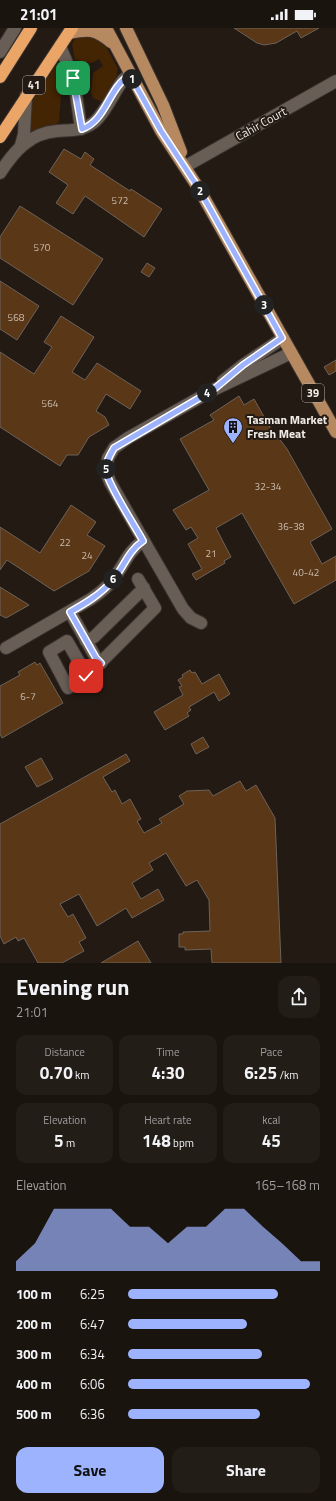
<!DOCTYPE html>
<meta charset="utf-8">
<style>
:root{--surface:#1a140e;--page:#231d17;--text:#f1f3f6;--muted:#9f9e9e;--accent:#9eb3fd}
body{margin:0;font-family:"Titillium Web",sans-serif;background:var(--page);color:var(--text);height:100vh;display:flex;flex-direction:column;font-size:15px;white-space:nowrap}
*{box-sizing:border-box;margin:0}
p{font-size:13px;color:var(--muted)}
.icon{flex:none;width:22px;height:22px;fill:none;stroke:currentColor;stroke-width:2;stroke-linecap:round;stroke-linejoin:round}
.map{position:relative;height:935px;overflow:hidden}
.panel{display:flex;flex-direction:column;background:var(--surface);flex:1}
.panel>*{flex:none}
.pin{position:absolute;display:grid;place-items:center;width:34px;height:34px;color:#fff;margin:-17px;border-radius:8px;box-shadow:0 2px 6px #0006}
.km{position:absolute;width:20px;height:20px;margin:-10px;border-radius:50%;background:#222;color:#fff;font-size:11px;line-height:20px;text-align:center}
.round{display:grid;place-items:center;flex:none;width:42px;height:42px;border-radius:12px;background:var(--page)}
.summary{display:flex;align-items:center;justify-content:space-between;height:68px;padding:0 16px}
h1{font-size:22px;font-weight:700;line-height:30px}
.metrics{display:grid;grid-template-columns:repeat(3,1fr);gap:6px;height:68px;padding:4px 16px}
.metrics div{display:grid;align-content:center;border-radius:10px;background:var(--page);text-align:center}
.metrics b{font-size:17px;font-weight:700}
.metrics small{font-size:11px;font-weight:400}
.metrics p{font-size:11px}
.chart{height:112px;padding:8px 16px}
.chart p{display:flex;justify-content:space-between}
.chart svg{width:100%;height:72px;margin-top:4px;fill:var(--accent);opacity:.7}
.primary-button{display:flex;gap:8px;margin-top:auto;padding:8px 16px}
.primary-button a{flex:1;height:46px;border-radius:12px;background:var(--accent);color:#111;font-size:16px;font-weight:700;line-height:46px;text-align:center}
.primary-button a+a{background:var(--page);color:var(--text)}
ul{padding:0 16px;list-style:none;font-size:13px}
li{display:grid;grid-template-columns:64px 48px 1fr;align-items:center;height:30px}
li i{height:10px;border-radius:5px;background:var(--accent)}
.status{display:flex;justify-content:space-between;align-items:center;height:28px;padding:0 20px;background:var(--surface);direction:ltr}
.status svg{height:11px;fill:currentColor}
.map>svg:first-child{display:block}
</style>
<div class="status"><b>21:01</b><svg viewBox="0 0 49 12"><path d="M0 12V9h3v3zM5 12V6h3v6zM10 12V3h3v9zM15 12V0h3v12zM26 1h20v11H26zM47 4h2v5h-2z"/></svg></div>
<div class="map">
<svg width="336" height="935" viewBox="0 0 336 935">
<rect width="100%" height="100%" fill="#231a13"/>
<g fill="#432403">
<path d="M87,7L103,13L118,41L116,50L102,74L93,70L91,64L93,45L103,38L99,31L92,35L75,32L72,16L75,11Z"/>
<path d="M56,37L58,38L62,52L59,94C55,99 35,102 27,106L30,76Z"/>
</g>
<g fill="#5a3716" stroke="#6d625a">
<path d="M234,0H319L301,10L297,3L276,15L264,17L257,15Z"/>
<path d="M64,121L81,131L85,124L94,131L90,137L130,163L131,161L162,181L144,209L85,168L73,186L56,175L68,157L49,144Z"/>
<path d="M20,178L103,231L73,277L0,230V209Z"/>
<path d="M147,235L155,240L149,249L141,244Z"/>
<path d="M0,253L39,278L17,312L0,301Z"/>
<path d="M61,288L94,309L72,344L85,352L97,335L141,363L130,381L106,366L96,383L105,389L109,397L89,409L78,427H67L60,438L0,399V324L34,346L52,319L44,314Z"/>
<path d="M336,332V343L329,347L324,339Z"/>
<path d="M239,368L244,377L254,371L276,410L278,409L287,421L332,501L310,514L322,536L336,528V552L294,576L242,485L216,500L231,529L224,533L225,535L196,552L192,546L202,541L188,516L198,510L191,499L186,502L173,482L209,462L180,411L214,392L210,387Z"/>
<path d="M71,477L96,494L87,507L105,518L89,543L54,563L7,532L0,542V499L40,525Z"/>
<path d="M0,559L29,577L6,590L0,587Z"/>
<path d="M35,634L37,637L40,635L63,675L2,710L0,706V658L20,647L18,644Z"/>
<path d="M190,642L192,645L195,644L202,656L219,646L230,666L219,673L214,664L189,679L191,682L187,685L189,688L165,702L154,684L183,667L179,659L182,658L178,652L183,649L182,647Z"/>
<path d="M203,709L209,719L196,726L191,716Z"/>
<path d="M126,726L130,733L103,749L112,764L115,762L122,776L130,771L141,791L137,793L144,805L162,795L159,791L184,776L179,768L187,763L209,762L213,768L240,753L246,763L256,757L275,790L281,935H212L211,921L185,922V919H179V906H183V904L210,903L209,872L197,852L186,858L166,825L149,835L153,842L132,855L141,871L158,861L164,872L132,890L126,880L97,898L79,866L60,876L68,889L73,886L86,910L79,914L84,923L62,935H38L24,910L18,913L16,909L4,916L0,908V796Z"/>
<path d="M41,730L53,751L37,759L25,739Z"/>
<path d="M138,913L151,935H101Z"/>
</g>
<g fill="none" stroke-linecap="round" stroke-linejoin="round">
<g stroke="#3a3330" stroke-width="14">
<g id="minor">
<path d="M60,18L74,52L81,101"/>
<path d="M0,24L15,0"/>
<path d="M21,117L24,106L26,68"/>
<path d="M186,138L336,53"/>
<path d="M0,145C14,123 30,105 57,103C70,102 82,103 93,95C104,87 114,64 123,52L129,47"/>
<path d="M223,353L243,337L283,310"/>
<path d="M70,584L96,630L101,635"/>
<path d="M201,595L191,590L183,581L110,454L106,443L108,430L114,420L128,410L213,362L291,325"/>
<path d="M86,613L94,609L144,560"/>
<path d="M6,620L91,571C100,565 108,559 114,550C124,537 129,522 143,513"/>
<path d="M87,648L67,613L49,624L68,660L87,648L155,580L138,551"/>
</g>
</g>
<g stroke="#3a3330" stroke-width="14">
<g id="major">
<path d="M106,0L161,103L199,161L336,404"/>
<path d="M126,0L163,77L181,124"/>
<path d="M69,5C89,1 95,1 111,14"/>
</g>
</g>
<g stroke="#3a3330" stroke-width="14">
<g id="highway">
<path d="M0,49L31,0"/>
<path d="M0,109L72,0"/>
</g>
</g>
<use href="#minor" stroke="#695e56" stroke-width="12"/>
<use href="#major" stroke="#b78960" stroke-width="12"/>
<use href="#highway" stroke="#eba567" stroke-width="12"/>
</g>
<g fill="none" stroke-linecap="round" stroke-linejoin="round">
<g stroke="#fff" stroke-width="8">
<path id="route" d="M73,50L82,101C107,92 108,60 130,47L161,103L199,161L282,310L243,337L213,362L114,420C110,427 105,435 106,443C108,457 135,498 143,513C128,523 124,539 113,552C101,566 86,575 70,584L96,630L101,635L86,648"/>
</g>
<use href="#route" stroke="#9eb3fd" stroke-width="5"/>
</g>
<defs>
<g id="building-pin" transform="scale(1)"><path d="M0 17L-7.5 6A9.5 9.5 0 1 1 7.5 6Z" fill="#9eb3fd" stroke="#231a13"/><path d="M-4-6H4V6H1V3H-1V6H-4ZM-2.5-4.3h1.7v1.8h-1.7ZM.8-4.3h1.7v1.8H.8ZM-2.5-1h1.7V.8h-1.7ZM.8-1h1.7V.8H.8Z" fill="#111"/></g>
</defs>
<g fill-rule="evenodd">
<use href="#building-pin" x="233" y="399"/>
</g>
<g text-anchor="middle" stroke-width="4" stroke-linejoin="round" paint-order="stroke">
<g font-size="10" fill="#cbbeb2">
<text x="120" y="176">572</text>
<text x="42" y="223">570</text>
<text x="16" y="293">568</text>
<text x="50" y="379">564</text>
<text x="268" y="462">32-34</text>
<text x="291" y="502">36-38</text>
<text x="65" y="518">22</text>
<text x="211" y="529">21</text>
<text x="87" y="531">24</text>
<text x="306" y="548">40-42</text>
<text x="28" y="672">6-7</text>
</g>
<g fill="#231a13" stroke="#b3aca7" stroke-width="1">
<rect x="23" y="48" width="22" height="18" rx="3"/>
<rect x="302" y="356" width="22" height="18" rx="3"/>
</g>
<g font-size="11" font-weight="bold" fill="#f1ebe6">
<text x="34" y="61">41</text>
<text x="313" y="369">39</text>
</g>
<g font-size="12" fill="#f1ebe6" stroke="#231a13">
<text transform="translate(261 96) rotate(-29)" y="4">Cahir Court</text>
</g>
<g font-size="12" font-weight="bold" fill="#f1ebe6" stroke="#231a13" text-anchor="start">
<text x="247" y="396">Tasman Market<tspan x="247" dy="14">Fresh Meat</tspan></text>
</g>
</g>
</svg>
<div class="pin" style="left:73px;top:50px;background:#1e9e55"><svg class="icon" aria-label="arrive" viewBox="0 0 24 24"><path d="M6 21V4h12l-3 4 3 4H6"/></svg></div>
<div class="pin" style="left:86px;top:648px;background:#d93025"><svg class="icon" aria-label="check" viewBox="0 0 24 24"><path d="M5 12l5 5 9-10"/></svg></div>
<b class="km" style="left:132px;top:51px">1</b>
<b class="km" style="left:200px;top:163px">2</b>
<b class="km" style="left:264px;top:277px">3</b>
<b class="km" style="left:207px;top:365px">4</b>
<b class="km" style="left:106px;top:441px">5</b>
<b class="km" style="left:113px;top:551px">6</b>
</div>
<section class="panel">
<div class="summary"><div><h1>Evening run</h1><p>21:01</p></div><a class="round"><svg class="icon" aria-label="share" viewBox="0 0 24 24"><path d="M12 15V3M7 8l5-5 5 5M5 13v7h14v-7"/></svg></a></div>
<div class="metrics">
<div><p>Distance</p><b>0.70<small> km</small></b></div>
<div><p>Time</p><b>4:30</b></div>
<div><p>Pace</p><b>6:25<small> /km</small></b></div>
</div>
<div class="metrics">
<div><p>Elevation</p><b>5<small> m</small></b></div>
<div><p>Heart rate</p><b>148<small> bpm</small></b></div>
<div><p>kcal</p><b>45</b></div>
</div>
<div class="chart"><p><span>Elevation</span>165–168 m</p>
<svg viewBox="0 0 160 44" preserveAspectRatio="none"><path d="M0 44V38L10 27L20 6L30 6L40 6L50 6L60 17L70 17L80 27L90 17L100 17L110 6L120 6L130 17L140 27L150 38L160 38V44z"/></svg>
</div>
<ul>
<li><b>100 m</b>6:25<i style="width:78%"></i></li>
<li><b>200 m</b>6:47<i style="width:62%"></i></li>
<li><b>300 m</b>6:34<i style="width:70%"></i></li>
<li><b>400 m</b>6:06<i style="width:95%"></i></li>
<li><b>500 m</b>6:36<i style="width:69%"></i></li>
</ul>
<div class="primary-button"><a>Save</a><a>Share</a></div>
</section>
